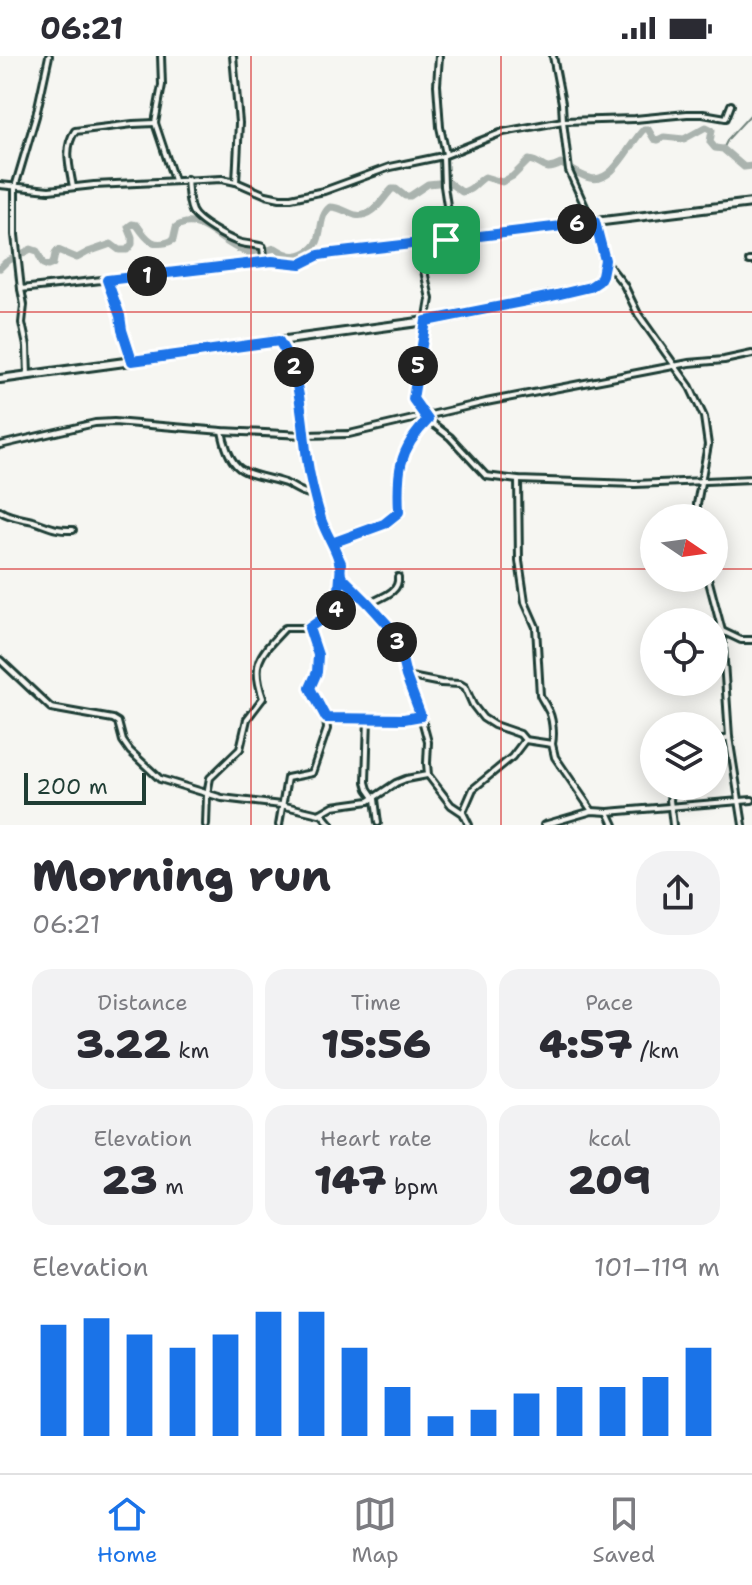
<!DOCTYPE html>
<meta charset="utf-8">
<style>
:root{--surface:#fff;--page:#f2f2f3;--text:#2b2b33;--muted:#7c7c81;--line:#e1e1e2;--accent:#1a73e8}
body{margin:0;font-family:"Shantell Sans",sans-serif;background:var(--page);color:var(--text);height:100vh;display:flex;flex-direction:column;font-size:30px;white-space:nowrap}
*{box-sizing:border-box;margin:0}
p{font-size:26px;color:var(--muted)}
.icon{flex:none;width:44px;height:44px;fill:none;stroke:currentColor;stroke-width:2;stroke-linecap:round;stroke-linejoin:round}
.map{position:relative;height:769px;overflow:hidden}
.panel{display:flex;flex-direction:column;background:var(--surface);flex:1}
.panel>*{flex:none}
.needle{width:52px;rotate:103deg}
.tools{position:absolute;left:640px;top:448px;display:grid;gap:16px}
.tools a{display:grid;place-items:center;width:88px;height:88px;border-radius:50%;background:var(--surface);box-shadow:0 4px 20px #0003;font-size:40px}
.scale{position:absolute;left:24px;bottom:20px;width:122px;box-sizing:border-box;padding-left:8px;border:4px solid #1f3d34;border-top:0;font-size:22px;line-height:28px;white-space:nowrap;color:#1f3d34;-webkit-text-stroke:6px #f6f6f2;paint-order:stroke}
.pin{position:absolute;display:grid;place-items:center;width:68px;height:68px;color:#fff;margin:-34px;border-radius:16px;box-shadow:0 4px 12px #0006}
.km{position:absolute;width:40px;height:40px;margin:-20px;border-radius:50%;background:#222;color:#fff;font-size:22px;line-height:40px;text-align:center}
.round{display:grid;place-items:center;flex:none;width:84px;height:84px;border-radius:32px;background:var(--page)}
.headline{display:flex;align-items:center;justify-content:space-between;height:136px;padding:0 32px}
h1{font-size:44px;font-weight:800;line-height:60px}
.metrics{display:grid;grid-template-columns:repeat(3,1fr);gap:12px;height:136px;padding:8px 32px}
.metrics div{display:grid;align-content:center;border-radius:20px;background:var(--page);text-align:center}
.metrics b{font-size:40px;font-weight:800}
.metrics small{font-size:22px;font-weight:400}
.metrics p{font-size:22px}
.chart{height:224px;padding:16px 32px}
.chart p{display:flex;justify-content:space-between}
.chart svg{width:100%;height:144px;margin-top:8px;stroke:var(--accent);stroke-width:6}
.status{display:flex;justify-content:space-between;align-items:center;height:56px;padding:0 40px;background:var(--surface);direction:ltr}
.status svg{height:22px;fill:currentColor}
.menu{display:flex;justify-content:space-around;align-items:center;height:112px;border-top:2px solid var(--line);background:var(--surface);font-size:22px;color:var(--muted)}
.menu a{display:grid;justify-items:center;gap:4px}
.menu .active{color:var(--accent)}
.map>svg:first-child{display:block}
</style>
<div class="status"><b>06:21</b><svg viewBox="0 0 49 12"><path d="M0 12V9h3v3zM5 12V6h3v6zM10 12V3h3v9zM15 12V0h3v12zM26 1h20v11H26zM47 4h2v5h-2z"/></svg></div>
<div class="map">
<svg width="752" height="769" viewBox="0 0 752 769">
<rect width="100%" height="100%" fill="#f6f6f2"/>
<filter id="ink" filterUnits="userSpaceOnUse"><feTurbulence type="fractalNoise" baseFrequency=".0125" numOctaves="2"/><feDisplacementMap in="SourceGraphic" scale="16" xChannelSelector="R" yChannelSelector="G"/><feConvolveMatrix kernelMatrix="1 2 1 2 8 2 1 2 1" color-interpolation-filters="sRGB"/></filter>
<g filter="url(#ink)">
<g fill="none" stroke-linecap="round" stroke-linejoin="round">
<path stroke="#72847d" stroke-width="2" d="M723,93L728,83L752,57"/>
<path stroke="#aab3ae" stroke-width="7" d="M0,212L6,206L31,193L37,195L43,208L48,210L53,208L55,198L58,194L77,202L88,196L111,188L119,194H127L132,188V181L128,171L132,168L137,169C147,184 154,193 173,184L176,171C200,155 221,189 244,195C254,199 264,195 275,192C279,194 283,197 287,198C293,201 301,199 307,196C327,186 315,163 330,151C340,151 346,156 355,159C373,163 382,143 392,133H396L405,140H410L428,128L448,126L462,136C473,135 476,126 485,121L502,126L513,120L529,104C545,106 541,118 561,108C571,112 580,120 590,122C613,129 630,86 644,73H648L654,83L658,84L664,81L684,83L706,71L712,74L710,86L715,92L723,93L744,111L752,110"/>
<g stroke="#1f3d34" stroke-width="10">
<g id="minor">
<path d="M49,0L36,60L15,131V179L21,233L272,205L301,208L319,199L333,197L594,166"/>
<path d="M161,0L162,29L155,67L174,124"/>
<path d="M233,0L239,67L236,126"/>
<path d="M439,0L437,29L440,71L446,98"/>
<path d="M553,0L562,47L563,65L569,115L592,166"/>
<path d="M443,100L444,130L448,156L446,184"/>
<path d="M187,123C188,133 188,146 192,155C197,166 227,182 238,186C247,189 255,188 263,191L264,201L260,205"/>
<path d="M0,129L49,134L94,129L222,123L236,126L266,139L280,142H291L324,135L390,111L443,100L503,76L563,65L635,63L687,58H703L726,62L731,49"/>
<path d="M73,131C70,113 63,92 75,75L133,68L155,67"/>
<path d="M423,187V210L430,243L413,343L428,364L450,381L486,420L518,424L635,428L752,423"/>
<path d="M749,205H752"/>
<path d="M606,206L624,229L638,258L690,331L704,361L708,389L697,448V462"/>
<path d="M107,224L120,260L122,274L132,305"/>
<path d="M21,233L24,249L22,267L27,290L28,320"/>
<path d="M279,285C301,317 302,365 307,403C310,424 315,443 321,463C328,484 341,497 341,520L369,548L396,578L406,620L421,660L428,686L427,707L428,719L451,749L463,757L469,769"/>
<path d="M222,375C224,386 229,402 237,410C246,420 272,422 285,427C294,431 303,439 314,438"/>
<path d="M0,389L95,367L114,366L222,375L304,379L349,378L486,346L689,307L724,304L752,298"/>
<path d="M518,424L519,505L525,546L536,571L540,639C542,644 545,647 547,652C553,661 554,678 552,688"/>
<path d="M0,455C11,462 21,462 33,465C49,470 55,475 73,474"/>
<path d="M332,487L384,468L399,456C397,417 398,394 428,364"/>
<path d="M708,522L722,575L729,681L743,769"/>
<path d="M369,548C381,541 400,537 398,521"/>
<path d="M722,575L741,584H752"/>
<path d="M0,604L51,652L113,663L118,666L123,685L130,695L160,723L222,742L281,749L319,758L333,750L369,745L396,727L406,723L427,719"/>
<path d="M406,620L441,627L460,628L465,631L473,649L483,662L494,669L520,678L525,684L552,688L555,701L592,755"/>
<path d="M326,662L404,663L421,660"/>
<path d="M368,662L366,726L368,733L375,743L378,767"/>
<path d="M714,686L729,681"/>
<path d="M672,730L670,744L673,769"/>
<path d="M463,756L473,733L512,701L525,684"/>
<path d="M608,756L614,769"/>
<path d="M321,757L331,769"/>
<path d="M206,769L207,738L210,722L240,693L247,663L263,642C250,605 261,598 285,572H309L336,553L341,520"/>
<path d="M279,769L287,722L312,717L327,673L326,662L310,632L317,616L318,599L309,572"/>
<path d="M544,769L592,755L608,756L752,744"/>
</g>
</g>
<g stroke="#1f3d34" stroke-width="12">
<path id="major" d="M0,323L426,265L474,256L590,231L599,225L604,212L605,204L595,166L752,147"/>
</g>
<use href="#minor" stroke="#f6f6f2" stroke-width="4"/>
<use href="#major" stroke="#f6f6f2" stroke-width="6"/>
</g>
</g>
<g fill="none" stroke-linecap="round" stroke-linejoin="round" filter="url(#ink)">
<g stroke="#fff" stroke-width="16">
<path id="route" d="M446,184L333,197L319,199L301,208L272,205L107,224L120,260L122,274L132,305L279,285C301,317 302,365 307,403C310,424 315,443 321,463C328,484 341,497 341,520L369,548L396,578L406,620L421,660L404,663L326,662L310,632L317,616L318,599L309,572L336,553L338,548L341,507L332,487L384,468L399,456C397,417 398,394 428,364L413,343L426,265L552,240L590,231L599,225L602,219L605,204L595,166L446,184"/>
</g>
<use href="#route" stroke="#1a73e8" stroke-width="10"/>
</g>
<path fill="none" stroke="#d62828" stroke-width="2" stroke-opacity="0.55" d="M251,0V769M501,0V769M0,256H752M0,513H654M714,513H752"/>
</svg>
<div class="tools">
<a><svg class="needle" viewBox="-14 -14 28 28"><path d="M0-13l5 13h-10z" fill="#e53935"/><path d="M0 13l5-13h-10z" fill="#7c7c81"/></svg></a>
<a><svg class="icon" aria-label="locate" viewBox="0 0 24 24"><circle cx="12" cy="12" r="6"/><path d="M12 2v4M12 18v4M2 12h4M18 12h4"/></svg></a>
<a><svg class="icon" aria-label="layers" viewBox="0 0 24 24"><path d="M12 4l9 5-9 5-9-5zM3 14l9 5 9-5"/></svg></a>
</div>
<div class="scale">200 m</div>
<div class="pin" style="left:446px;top:184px;background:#1e9e55"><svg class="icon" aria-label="arrive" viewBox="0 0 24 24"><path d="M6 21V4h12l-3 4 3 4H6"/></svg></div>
<b class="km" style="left:147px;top:220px">1</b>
<b class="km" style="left:294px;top:311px">2</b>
<b class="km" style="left:397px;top:586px">3</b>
<b class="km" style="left:336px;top:554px">4</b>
<b class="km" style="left:418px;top:310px">5</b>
<b class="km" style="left:577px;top:168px">6</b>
</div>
<section class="panel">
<div class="headline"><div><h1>Morning run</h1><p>06:21</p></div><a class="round"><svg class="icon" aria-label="share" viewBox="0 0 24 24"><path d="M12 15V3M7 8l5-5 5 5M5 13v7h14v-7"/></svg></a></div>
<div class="metrics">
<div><p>Distance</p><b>3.22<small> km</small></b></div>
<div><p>Time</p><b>15:56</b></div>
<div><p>Pace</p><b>4:57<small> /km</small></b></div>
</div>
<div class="metrics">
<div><p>Elevation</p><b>23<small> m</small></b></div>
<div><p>Heart rate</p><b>147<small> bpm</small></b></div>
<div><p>kcal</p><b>209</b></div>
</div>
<div class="chart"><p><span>Elevation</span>101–119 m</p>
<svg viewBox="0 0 160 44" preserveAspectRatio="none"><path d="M5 44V10M15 44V8M25 44V13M35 44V17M45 44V13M55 44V6M65 44V6M75 44V17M85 44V29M95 44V38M105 44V36M115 44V31M125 44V29M135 44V29M145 44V26M155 44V17"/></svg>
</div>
</section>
<nav class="menu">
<a class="active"><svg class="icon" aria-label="home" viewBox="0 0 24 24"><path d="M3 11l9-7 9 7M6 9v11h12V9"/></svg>Home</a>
<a><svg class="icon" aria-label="map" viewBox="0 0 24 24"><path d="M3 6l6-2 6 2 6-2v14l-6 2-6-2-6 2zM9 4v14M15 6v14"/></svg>Map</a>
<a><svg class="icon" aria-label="saved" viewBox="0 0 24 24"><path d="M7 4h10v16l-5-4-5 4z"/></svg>Saved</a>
</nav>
